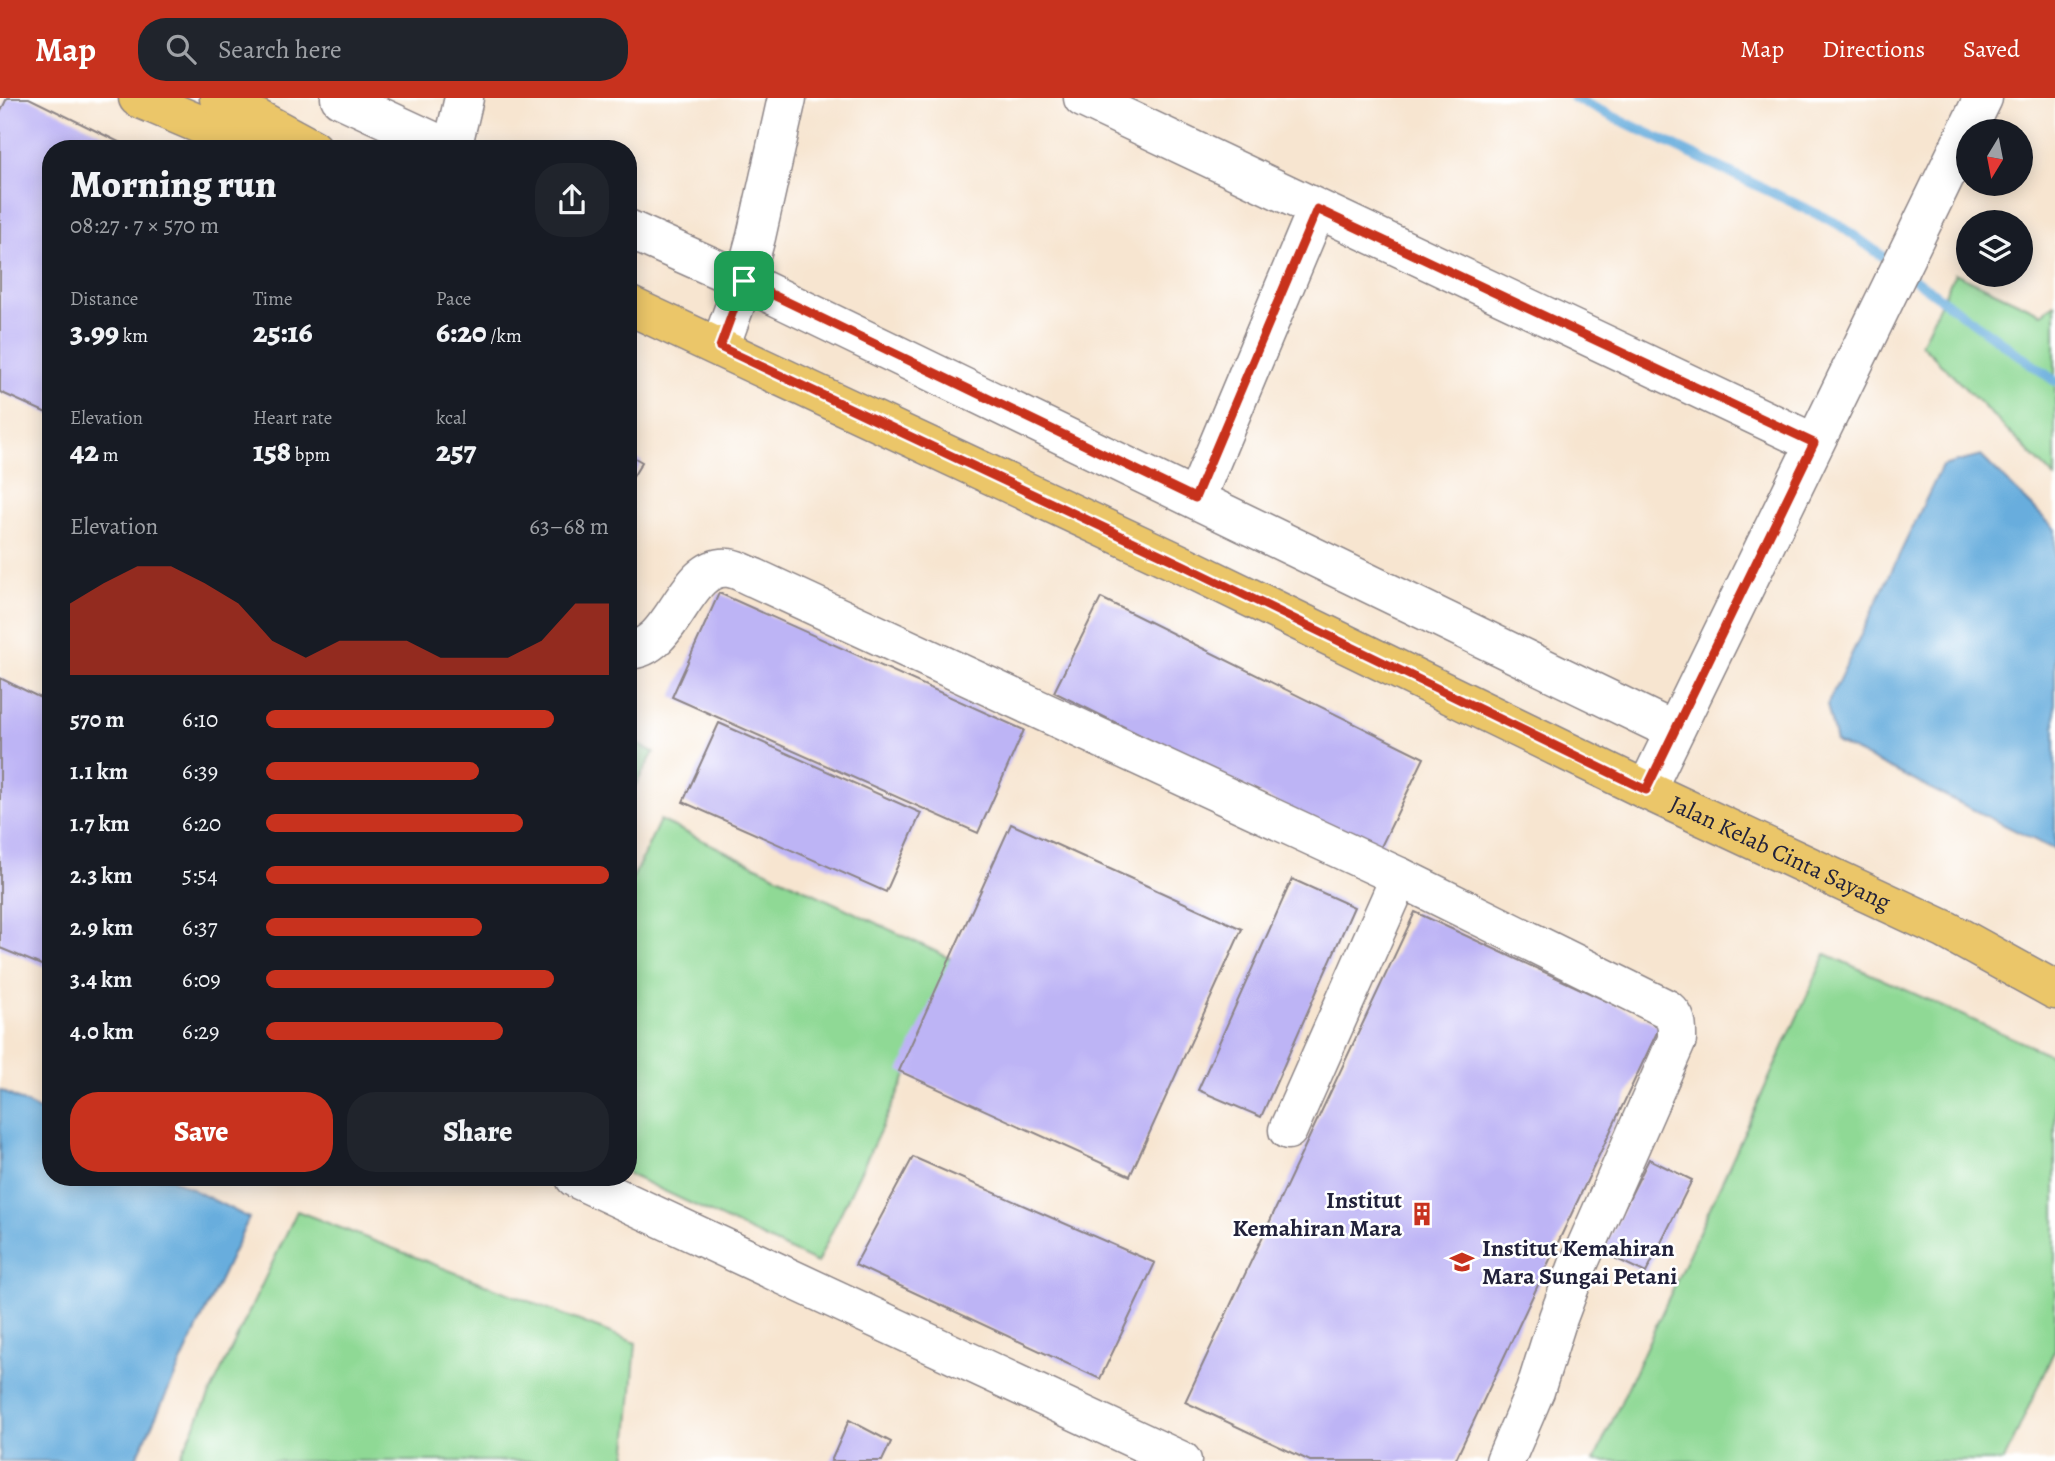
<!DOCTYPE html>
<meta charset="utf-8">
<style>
:root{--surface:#171b24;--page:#20242c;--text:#f1f3f6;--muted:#9ea1a6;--accent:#c8321e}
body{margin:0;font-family:Alegreya,serif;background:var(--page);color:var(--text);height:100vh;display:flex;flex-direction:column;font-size:26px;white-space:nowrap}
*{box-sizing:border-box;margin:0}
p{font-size:23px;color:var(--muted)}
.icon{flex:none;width:38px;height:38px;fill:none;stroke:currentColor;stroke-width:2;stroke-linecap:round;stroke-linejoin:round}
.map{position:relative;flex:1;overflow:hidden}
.panel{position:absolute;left:42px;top:42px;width:595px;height:1046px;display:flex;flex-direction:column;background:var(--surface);border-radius:28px;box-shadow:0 4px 18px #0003}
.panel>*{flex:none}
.needle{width:46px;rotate:190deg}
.tools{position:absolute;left:1956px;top:21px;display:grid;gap:14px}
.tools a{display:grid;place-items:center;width:77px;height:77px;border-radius:50%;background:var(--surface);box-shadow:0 4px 18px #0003;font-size:35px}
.pin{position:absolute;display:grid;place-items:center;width:60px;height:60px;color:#fff;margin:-30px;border-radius:14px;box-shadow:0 4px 10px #0006}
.round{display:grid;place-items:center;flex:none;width:74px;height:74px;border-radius:28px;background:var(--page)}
.summary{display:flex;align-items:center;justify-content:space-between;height:119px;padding:0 28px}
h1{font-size:38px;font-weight:800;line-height:52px}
.figures{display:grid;grid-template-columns:repeat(3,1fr);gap:10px;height:119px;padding:7px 28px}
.figures div{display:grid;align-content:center}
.figures b{font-size:30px;font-weight:800}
.figures small{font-size:19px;font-weight:400}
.figures p{font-size:19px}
.chart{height:196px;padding:14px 28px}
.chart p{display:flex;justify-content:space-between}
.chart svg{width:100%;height:126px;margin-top:7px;fill:var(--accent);opacity:.7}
.action{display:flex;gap:14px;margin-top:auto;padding:14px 28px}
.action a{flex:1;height:80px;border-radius:28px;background:var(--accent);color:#fff;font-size:28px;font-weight:800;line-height:80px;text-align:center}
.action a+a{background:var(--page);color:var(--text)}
ul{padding:0 28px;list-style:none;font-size:23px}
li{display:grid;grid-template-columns:112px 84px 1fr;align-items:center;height:52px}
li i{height:18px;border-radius:9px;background:var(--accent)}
header{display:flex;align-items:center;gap:42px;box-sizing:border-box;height:98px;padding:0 35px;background:var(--accent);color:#fff}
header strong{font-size:33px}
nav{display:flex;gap:38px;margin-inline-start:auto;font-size:24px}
.search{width:490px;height:63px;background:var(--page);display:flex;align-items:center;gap:18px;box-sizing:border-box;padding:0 24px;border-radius:28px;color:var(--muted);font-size:26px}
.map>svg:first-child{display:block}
</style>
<header>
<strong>Map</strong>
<div class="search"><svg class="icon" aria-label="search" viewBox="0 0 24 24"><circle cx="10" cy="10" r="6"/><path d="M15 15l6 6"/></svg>Search here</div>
<nav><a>Map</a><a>Directions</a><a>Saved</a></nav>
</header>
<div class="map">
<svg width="2055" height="1363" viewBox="0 0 2055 1363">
<rect width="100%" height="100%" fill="#fff"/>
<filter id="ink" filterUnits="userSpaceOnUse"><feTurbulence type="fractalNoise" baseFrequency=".0143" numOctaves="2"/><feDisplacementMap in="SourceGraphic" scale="14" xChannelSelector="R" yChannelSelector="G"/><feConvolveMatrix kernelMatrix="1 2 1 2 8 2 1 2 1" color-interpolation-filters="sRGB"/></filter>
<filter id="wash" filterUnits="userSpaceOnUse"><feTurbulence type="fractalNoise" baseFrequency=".00686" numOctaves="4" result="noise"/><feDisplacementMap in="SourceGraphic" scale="28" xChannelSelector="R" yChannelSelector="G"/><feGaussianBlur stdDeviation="1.57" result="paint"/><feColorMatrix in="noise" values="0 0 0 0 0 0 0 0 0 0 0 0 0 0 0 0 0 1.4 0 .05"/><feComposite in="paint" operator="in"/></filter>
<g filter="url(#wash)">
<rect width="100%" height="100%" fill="#f7e5d0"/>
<g fill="#8fd995" stroke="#587e68" stroke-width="2">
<path d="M1955,175L2041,215L2055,206V380L1921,246Z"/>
<path d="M628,642L654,654L628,701Z"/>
<path d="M660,722L960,865L817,1165L628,1076V790Z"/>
<path d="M1826,856L2055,959V1251L2004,1363H1594Z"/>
<path d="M297,1113L636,1245L626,1363H178Z"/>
</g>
<g fill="#67addd" stroke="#44688c" stroke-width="2">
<path d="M1981,358L2055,431V752L1836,644L1827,607L1942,368Z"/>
<path d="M0,992L51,1018V1080H170L249,1120L135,1363H0Z"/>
</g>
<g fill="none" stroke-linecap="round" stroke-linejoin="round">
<path stroke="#67addd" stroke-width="10" d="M1574,0L1838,126L2055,283"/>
</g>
<g id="blocks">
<g fill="#bdb4f5">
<path d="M7,0H29L133,51H51V317L0,294V15Z"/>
<path d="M628,356L642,364L628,387Z"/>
<path d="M719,495L1024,632L978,735L672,599Z"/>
<path d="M1101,500L1424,660L1378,755L1054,594Z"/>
<path d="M0,580L51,605V871L0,850Z"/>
<path d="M719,625L921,715L886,794L683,704Z"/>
<path d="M1011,726L1242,831L1130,1078L899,973Z"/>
<path d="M1292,781L1354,809L1261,1019L1198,992Z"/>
<path d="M1415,814L1660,928L1455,1363H1310L1185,1304Z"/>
<path d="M913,1059L1155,1165L1100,1281L855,1167Z"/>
<path d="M1649,1061L1692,1082L1646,1175L1602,1154Z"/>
<path d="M849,1322L891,1344L882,1363H831Z"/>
</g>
</g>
</g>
<g filter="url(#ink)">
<use href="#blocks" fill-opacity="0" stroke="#8c8486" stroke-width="2"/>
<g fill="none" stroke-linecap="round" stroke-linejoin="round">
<g stroke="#8c8486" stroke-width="41">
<g id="minor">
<path d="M340,0L450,51"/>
<path d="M1083,0L1814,345"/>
<path d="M452,51L464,0"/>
<path d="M628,131L744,183L1674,633"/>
<path d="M720,249L744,183L756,139L787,0"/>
<path d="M1196,400L1317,111"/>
<path d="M628,552C675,551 684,464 729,470C738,471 747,477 755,480L1400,779L1667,911C1678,920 1677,928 1677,942L1578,1167L1558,1220L1535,1293L1505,1363"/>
<path d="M1646,692L1983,0"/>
<path d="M1288,1032L1400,779"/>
<path d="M575,1080L1182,1363"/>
</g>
</g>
<g stroke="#8c8486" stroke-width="41">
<g id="major">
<path d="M138,0L258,51"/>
<path d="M219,0L313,51"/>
<path id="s1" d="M628,207L1183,467L1646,692L1946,832L2055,892"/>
</g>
</g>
<use href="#minor" stroke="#fff" stroke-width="38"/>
<use href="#major" stroke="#ebc669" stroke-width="38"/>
</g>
</g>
<g fill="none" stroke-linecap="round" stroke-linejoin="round" filter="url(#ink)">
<g stroke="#fff" stroke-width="14">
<path id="route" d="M1317,111L1814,345L1646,692L1183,467L720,249L744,183L1195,400Z"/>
</g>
<use href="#route" stroke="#c8321e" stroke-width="9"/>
</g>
<defs>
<g id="building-bare" transform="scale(1.89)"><path d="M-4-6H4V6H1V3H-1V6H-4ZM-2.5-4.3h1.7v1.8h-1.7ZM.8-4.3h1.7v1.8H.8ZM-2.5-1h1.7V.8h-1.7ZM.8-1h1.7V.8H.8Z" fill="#c8321e" stroke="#fff" stroke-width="2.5" paint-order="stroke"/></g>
<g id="school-bare" transform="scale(1.89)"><path d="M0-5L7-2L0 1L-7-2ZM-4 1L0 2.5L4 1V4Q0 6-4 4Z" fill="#c8321e" stroke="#fff" stroke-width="2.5" paint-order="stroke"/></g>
</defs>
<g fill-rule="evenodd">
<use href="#building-bare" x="1422" y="1116"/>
<use href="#school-bare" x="1462" y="1164"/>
</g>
<g text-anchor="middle" stroke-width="5" stroke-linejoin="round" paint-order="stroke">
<g font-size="24" fill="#22223b" stroke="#fff">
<text dy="8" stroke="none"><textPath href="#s1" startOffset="1276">Jalan Kelab Cinta Sayang</textPath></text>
</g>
<g font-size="24" font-weight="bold" fill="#22223b" stroke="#fff" text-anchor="end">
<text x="1402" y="1110">Institut<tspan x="1402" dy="28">Kemahiran Mara</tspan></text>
<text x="1482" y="1158" text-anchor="start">Institut Kemahiran<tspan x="1482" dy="28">Mara Sungai Petani</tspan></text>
</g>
</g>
</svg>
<div class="tools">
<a><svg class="needle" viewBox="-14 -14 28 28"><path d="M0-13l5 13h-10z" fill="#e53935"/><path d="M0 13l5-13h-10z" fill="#9ea1a6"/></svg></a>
<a><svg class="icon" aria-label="layers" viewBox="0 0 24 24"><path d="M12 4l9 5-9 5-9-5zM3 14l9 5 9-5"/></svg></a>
</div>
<div class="pin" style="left:744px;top:183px;background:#1e9e55"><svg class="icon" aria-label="arrive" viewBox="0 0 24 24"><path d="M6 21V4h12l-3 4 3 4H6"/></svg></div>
<section class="panel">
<div class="summary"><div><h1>Morning run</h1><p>08:27 · 7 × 570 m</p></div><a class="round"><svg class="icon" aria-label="share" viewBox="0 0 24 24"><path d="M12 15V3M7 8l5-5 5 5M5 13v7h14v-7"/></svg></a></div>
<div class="figures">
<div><p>Distance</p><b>3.99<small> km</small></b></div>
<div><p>Time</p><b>25:16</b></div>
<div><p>Pace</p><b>6:20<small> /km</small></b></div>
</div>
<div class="figures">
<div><p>Elevation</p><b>42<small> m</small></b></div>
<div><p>Heart rate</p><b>158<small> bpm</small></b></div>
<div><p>kcal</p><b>257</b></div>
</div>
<div class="chart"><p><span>Elevation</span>63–68 m</p>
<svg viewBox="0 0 160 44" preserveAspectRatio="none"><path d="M0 44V19L10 12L20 6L30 6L40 12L50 19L60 32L70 38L80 32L90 32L100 32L110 38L120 38L130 38L140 32L150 19L160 19V44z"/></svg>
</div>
<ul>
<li><b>570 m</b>6:10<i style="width:84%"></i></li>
<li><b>1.1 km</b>6:39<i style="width:62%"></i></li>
<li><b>1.7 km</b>6:20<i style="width:75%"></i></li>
<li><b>2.3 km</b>5:54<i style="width:100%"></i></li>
<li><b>2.9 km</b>6:37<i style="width:63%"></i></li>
<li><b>3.4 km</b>6:09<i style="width:84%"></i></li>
<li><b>4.0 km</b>6:29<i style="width:69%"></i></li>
</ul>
<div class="action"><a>Save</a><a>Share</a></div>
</section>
</div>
